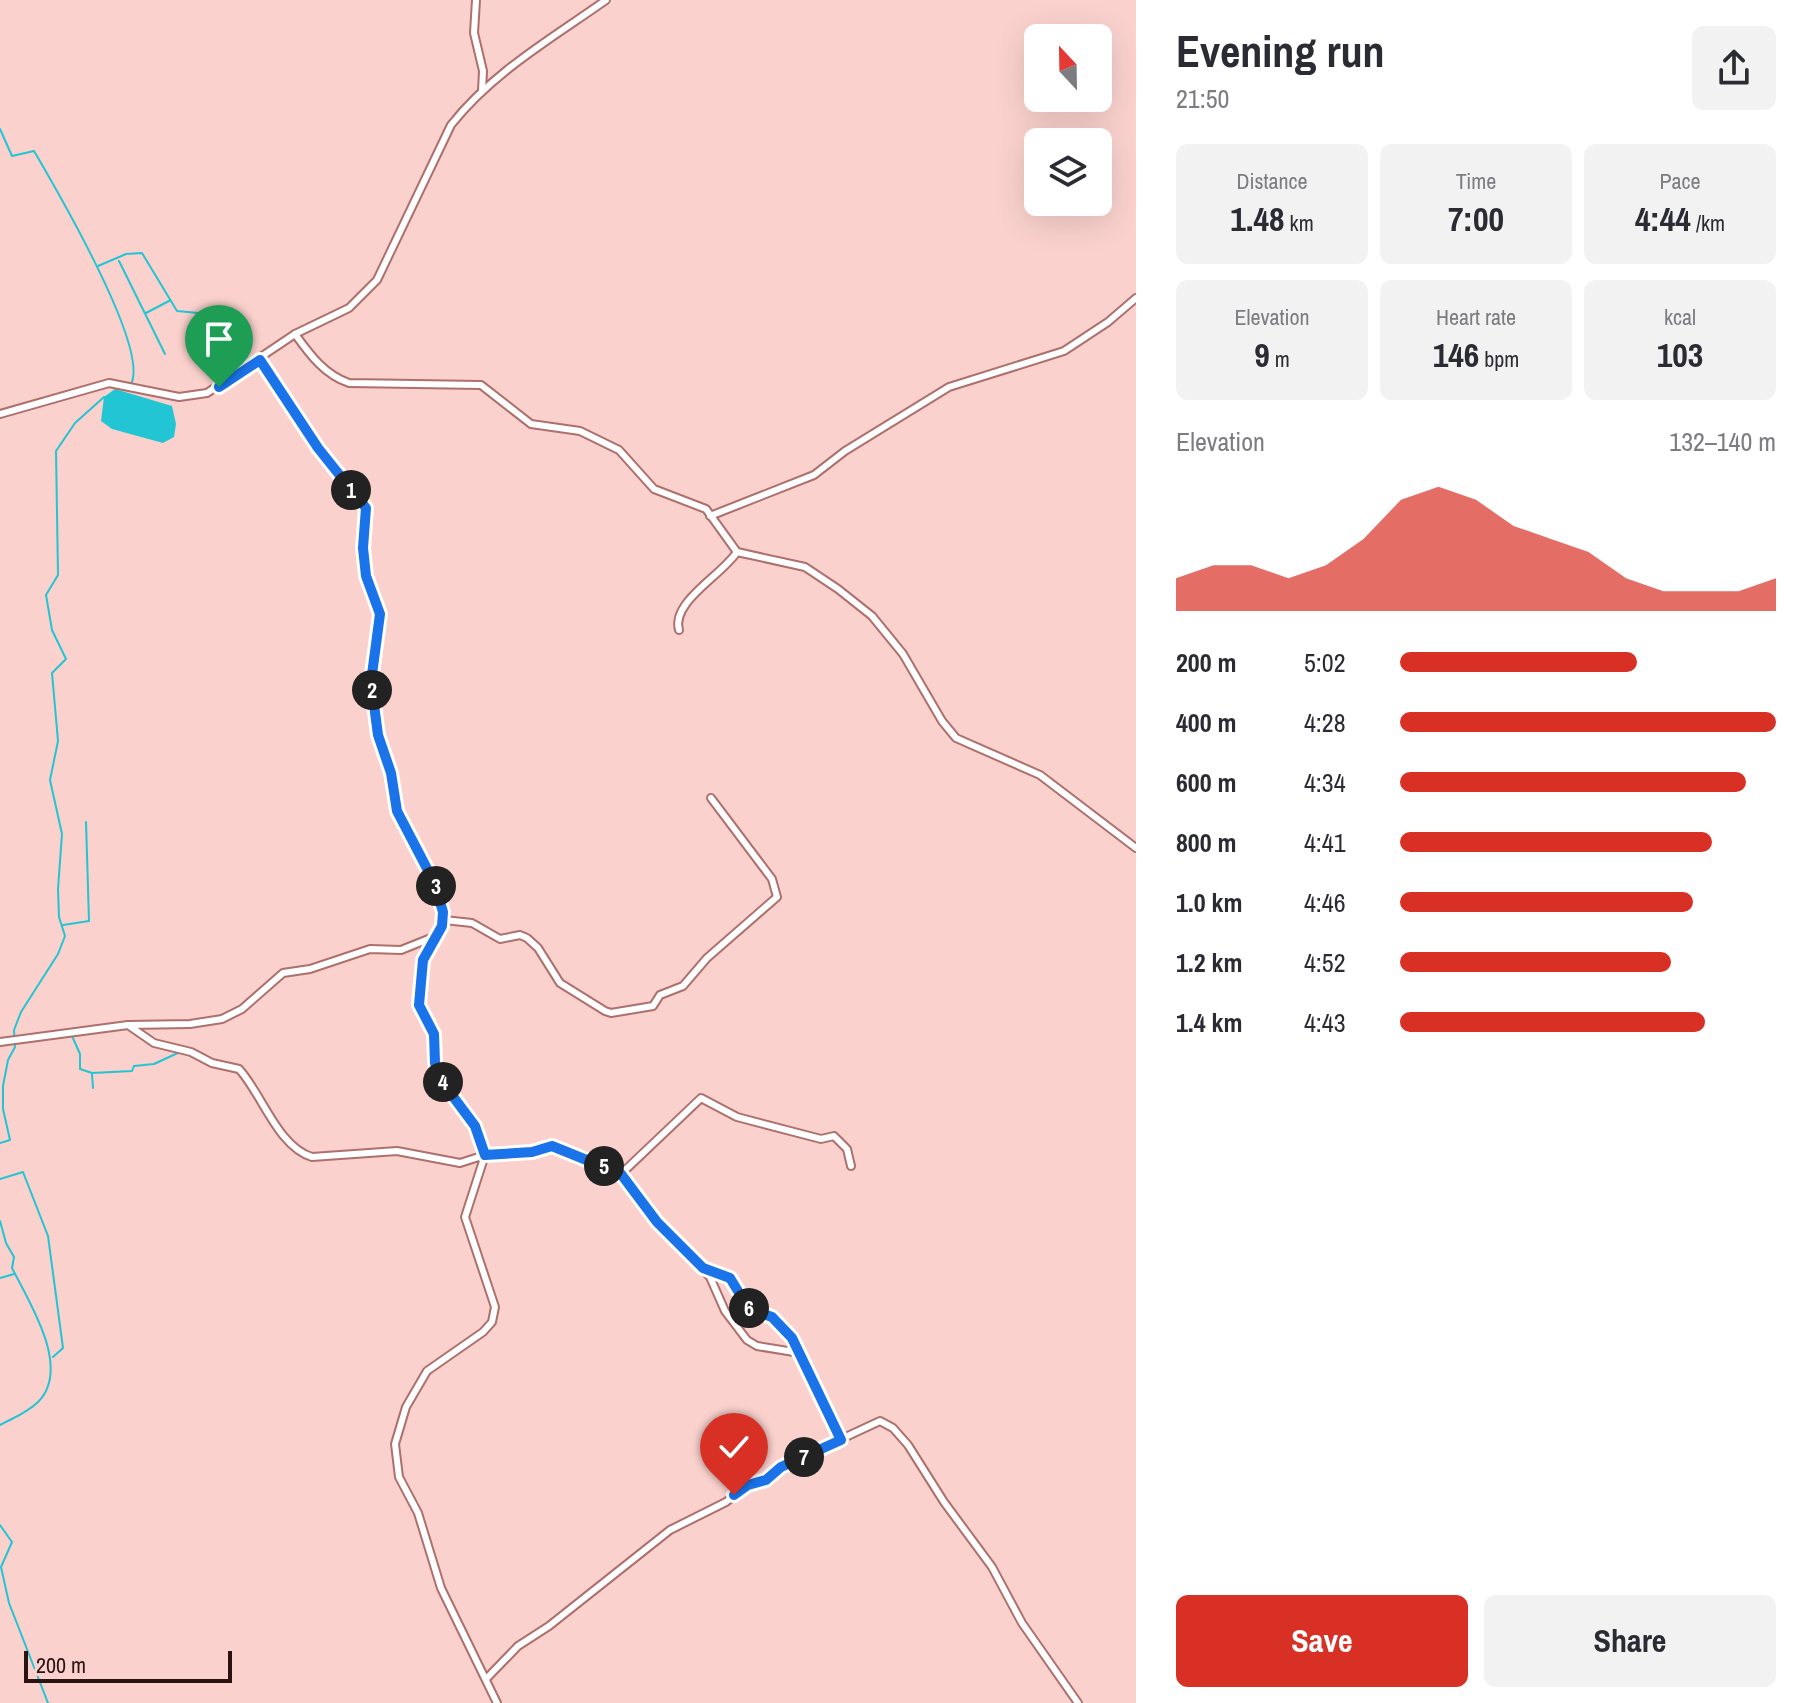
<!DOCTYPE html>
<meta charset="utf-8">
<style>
:root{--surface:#fff;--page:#f2f2f3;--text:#2b2b33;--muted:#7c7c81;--accent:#d93025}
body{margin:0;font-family:"Archivo Narrow",sans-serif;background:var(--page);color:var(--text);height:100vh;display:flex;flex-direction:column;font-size:30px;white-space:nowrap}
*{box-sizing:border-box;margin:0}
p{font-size:26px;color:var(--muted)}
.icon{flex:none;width:44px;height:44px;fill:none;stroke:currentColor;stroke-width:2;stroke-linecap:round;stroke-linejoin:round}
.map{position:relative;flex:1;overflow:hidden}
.drawer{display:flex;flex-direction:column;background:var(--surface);width:680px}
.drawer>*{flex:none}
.needle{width:52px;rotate:338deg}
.tools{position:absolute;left:1024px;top:24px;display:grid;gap:16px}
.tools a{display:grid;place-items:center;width:88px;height:88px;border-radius:12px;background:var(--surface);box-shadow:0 8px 32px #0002;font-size:40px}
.scale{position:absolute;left:24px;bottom:20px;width:208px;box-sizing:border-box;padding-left:8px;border:4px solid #2b1312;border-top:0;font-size:22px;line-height:28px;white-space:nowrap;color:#2b1312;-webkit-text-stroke:6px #fad1cd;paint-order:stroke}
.pin{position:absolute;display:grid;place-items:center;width:68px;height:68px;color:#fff;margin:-82px -34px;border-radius:50% 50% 50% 0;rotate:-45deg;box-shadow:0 0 8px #0007}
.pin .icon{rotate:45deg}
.km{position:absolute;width:40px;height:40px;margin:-20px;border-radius:50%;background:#222;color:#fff;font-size:22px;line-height:40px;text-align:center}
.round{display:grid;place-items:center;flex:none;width:84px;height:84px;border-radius:12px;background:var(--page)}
.head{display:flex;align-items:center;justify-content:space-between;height:136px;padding:0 40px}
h1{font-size:44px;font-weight:700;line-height:60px}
.stats{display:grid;grid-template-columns:repeat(3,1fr);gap:12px;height:136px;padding:8px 40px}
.stats div{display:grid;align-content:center;border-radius:12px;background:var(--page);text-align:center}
.stats b{font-size:34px;font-weight:700}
.stats small{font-size:22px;font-weight:400}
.stats p{font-size:22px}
.chart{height:224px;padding:16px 40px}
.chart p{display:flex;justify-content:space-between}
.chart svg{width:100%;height:144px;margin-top:8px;fill:var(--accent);opacity:.7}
.cta{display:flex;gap:16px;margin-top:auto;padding:16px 40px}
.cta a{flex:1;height:92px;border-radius:12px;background:var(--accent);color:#fff;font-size:32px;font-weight:700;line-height:92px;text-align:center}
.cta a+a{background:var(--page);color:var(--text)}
ul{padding:0 40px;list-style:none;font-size:26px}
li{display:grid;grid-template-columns:128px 96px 1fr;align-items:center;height:60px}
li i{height:20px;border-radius:10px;background:var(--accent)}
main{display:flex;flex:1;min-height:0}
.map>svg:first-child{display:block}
</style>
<main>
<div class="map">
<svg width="1136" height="1703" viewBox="0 0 1136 1703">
<rect width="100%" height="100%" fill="#fad1cd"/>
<path fill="#22c5d3" d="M115,389L172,406L176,424L174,437L163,443L112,429L101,421L104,397Z"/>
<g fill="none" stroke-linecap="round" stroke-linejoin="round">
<g stroke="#22c5d3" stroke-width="2">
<path d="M0,129L12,156L34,151C56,189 150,348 131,384"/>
<path d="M119,261L165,354"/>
<path d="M98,266L126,254L142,253L177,311L230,316"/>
<path d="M146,313L169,301"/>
<path d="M63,925L89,921L86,822"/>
<path d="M72,1036L80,1054V1069L92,1073L132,1071L134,1066L154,1064L180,1052"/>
<path d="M92,1074L93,1088"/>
<path d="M0,1143L10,1140L3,1109V1086L8,1060L15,1047L14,1030L21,1012L58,954L65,936L59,917L58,889L62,834L50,780L58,741L52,673L66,659L52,630L46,595L58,575L56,451L75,423L104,397"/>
<path d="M0,1179L23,1172L48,1236L63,1348L53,1357"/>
<path d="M0,1221L6,1243L14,1257L12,1268C29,1302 72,1368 38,1402C27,1413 13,1418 0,1425"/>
<path d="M0,1278L14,1274"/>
<path d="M0,1525L12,1542L1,1567L9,1603L48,1703"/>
</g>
<g stroke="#ad706c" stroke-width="10">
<g id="minor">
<path d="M476,0L474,33L483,71L482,91"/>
<path d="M295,334C310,355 325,375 349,383L481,385L531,424L580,431L619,450L654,489L706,509L737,552L805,567L838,589L872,616L903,654L942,721L956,738L1040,775L1136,848"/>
<path d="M260,360L318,448L366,508L363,548L366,576L380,614L371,682L378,735L391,773L397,811L434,882L444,916L442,926L423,960L419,1005L434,1034L435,1063L443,1083L475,1126L485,1155L465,1217L495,1307L492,1322L483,1332L427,1371L406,1407L395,1444L399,1477L418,1513L441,1588L497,1703"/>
<path d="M0,414L109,383L179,397L207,393L295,334L349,308L377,280L451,125C493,72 551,39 606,0"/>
<path d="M710,516L814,475L845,451L949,387L1064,351L1108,322L1136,298"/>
<path d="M679,630C671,602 721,576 737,552"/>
<path d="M444,920L472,923L500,939L520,935L527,938L538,948L560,983L605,1011L611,1013L653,1006L660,995L683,986L707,958L777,897L772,879L711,798"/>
<path d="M128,1025L190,1024L222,1019L242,1009L283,973L310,969L370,949L401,950L431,938"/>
<path d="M0,1042L128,1025L154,1043L191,1052L212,1063L239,1069C262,1094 278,1147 312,1157L397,1151L460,1163L485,1155L532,1152L552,1146L567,1150L621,1174L657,1222L710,1277L725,1311L747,1340L757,1346L800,1353"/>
<path d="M621,1174L701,1098L737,1117L821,1139L834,1136L847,1149L851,1166"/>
<path d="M703,1268L730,1278L747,1306L772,1317L792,1338L841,1440"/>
<path d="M487,1678L518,1646L549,1626L670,1530L726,1502L748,1485L766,1480L781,1467L880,1421L893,1428L908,1445L944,1502L992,1567L1022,1623L1078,1703"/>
</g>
</g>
<use href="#minor" stroke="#fff" stroke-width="6"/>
</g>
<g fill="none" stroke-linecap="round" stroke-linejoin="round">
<g stroke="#fff" stroke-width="16">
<path id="route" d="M219,387L260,360L318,448L366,508L363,548L366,576L380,614L371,682L378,735L391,773L397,811L434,882L443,912L442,926L423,960L419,1005L434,1034L435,1063L443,1083L475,1126L485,1155L532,1152L552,1146L621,1174L657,1222L703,1268L730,1278L749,1309L772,1317L792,1338L841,1440L781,1467L766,1480L748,1485L734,1495"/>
</g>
<use href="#route" stroke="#1a73e8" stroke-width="10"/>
</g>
</svg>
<div class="tools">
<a><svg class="needle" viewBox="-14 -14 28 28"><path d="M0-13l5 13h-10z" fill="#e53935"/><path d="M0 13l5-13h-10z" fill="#7c7c81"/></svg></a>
<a><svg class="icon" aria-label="layers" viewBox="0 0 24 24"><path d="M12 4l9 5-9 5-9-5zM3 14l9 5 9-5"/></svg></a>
</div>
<div class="scale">200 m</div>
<div class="pin" style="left:219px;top:387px;background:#1e9e55"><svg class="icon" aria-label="arrive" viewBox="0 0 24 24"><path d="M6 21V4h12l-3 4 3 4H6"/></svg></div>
<div class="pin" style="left:734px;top:1495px;background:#d93025"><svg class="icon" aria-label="check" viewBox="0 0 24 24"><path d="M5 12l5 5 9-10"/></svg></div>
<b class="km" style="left:351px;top:490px">1</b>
<b class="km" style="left:372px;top:690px">2</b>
<b class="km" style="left:436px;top:886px">3</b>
<b class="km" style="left:443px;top:1082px">4</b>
<b class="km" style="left:604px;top:1166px">5</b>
<b class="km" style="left:749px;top:1308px">6</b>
<b class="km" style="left:804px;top:1457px">7</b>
</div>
<section class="drawer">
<div class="head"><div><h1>Evening run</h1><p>21:50</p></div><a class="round"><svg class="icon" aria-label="share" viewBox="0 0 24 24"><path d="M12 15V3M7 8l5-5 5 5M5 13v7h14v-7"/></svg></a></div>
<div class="stats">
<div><p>Distance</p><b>1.48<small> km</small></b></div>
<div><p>Time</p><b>7:00</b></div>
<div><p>Pace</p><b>4:44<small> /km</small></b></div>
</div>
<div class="stats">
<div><p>Elevation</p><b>9<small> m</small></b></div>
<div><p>Heart rate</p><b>146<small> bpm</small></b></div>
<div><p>kcal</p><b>103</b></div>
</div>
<div class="chart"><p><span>Elevation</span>132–140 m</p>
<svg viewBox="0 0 160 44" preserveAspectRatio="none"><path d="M0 44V34L10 30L20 30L30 34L40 30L50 22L60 10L70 6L80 10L90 18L100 22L110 26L120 34L130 38L140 38L150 38L160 34V44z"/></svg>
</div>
<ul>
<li><b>200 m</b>5:02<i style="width:63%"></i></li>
<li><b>400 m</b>4:28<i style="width:100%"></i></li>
<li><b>600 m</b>4:34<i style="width:92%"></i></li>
<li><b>800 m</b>4:41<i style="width:83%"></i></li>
<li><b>1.0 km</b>4:46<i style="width:78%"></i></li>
<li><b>1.2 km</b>4:52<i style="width:72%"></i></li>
<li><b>1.4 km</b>4:43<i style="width:81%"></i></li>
</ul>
<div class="cta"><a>Save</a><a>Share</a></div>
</section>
</main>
